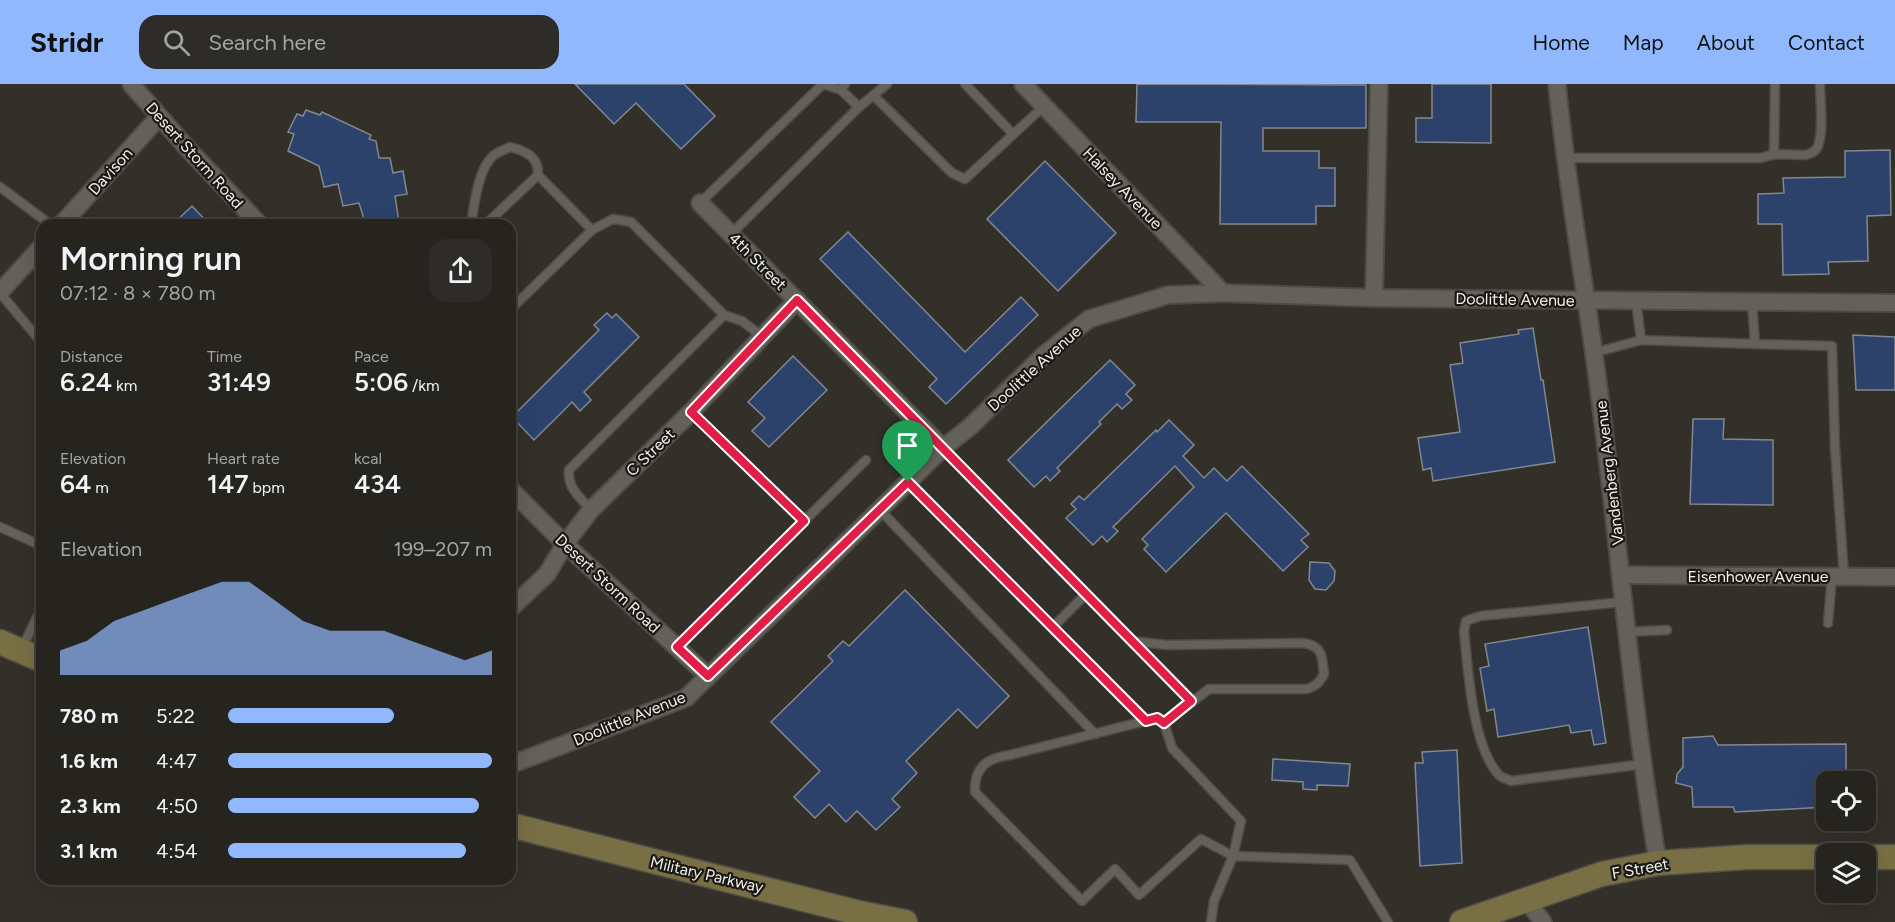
<!DOCTYPE html>
<meta charset="utf-8">
<style>
:root{--surface:#26241f;--page:#2e2c28;--text:#f1f3f6;--muted:#a4a4a4;--line:#42413d;--accent:#91b8fd}
body{margin:0;font-family:Figtree,sans-serif;background:var(--page);color:var(--text);height:100vh;display:flex;flex-direction:column;font-size:22px;white-space:nowrap}
*{box-sizing:border-box;margin:0}
p{font-size:20px;color:var(--muted)}
.icon{flex:none;width:33px;height:33px;fill:none;stroke:currentColor;stroke-width:2;stroke-linecap:round;stroke-linejoin:round}
.map{position:relative;flex:1;overflow:hidden}
.details{position:absolute;left:36px;top:135px;width:480px;height:666px;display:flex;flex-direction:column;background:var(--surface);border-radius:18px;box-shadow:0 6px 24px #0002,0 0 0 2px var(--line)}
.details>*{flex:none}
.fabs{position:absolute;left:1816px;top:687px;display:grid;gap:12px}
.fabs a{display:grid;place-items:center;width:60px;height:60px;border-radius:12px;background:var(--surface);box-shadow:0 6px 24px #0002,0 0 0 2px var(--line);font-size:30px}
.pin{position:absolute;display:grid;place-items:center;width:51px;height:51px;color:#fff;margin:-62px -26px;border-radius:50% 50% 50% 0;rotate:-45deg;box-shadow:0 0 6px #0007}
.pin .icon{rotate:45deg}
.round{display:grid;place-items:center;flex:none;width:63px;height:63px;border-radius:18px;background:var(--page)}
.summary{display:flex;align-items:center;justify-content:space-between;height:102px;padding:0 24px}
h1{font-size:33px;font-weight:600;line-height:45px}
.figures{display:grid;grid-template-columns:repeat(3,1fr);gap:9px;height:102px;padding:6px 24px}
.figures div{display:grid;align-content:center}
.figures b{font-size:26px;font-weight:600}
.figures small{font-size:16px;font-weight:400}
.figures p{font-size:16px}
.chart{height:168px;padding:12px 24px}
.chart p{display:flex;justify-content:space-between}
.chart svg{width:100%;height:108px;margin-top:6px;fill:var(--accent);opacity:.7}
ul{padding:0 24px;list-style:none;font-size:20px}
li{display:grid;grid-template-columns:96px 72px 1fr;align-items:center;height:45px}
li i{height:15px;border-radius:8px;background:var(--accent)}
header{display:flex;align-items:center;gap:36px;box-sizing:border-box;height:84px;padding:0 30px;background:var(--accent);color:#111}
header strong{font-size:28px}
nav{display:flex;gap:33px;margin-inline-start:auto;font-size:21px}
.search{width:420px;height:54px;background:var(--page);display:flex;align-items:center;gap:15px;box-sizing:border-box;padding:0 21px;border-radius:18px;color:var(--muted);font-size:22px}
.map>svg:first-child{display:block}
</style>
<header>
<strong>Stridr</strong>
<div class="search"><svg class="icon" aria-label="search" viewBox="0 0 24 24"><circle cx="10" cy="10" r="6"/><path d="M15 15l6 6"/></svg>Search here</div>
<nav><a>Home</a><a>Map</a><a>About</a><a>Contact</a></nav>
</header>
<div class="map">
<svg width="1895" height="838" viewBox="0 0 1895 838">
<rect width="100%" height="100%" fill="#323029"/>
<g fill="#2c426b" stroke="#83878f" stroke-width="1.5">
<path d="M575,0H684L715,32L681,65L636,19L614,40Z"/>
<path d="M1137,0L1366,1V44H1263V67H1319V84H1335V122H1316V140H1220L1221,38H1136Z"/>
<path d="M1432,0H1491V59L1416,58V34H1432Z"/>
<path d="M306,26L320,31L322,28L371,51L369,55L376,57L379,74H390L393,89L403,87L407,110L395,112L399,138L383,141H366L359,119L343,122L338,100L324,103L319,82L288,67L294,50L288,48L297,30L303,32Z"/>
<path d="M1890,66L1891,131L1867,132L1868,177L1828,178L1829,190L1783,191L1782,140H1758V110L1784,109L1783,94L1845,93V67Z"/>
<path d="M1045,77L1116,149L1058,207L987,135Z"/>
<path d="M192,122L210,141H172Z"/>
<path d="M848,148L965,268L1021,213L1038,231L946,320L929,303L937,295L820,175Z"/>
<path d="M607,229L612,234L616,230L639,253L584,308L591,316L580,327L572,318L534,356L512,333L599,246L594,241Z"/>
<path d="M1533,244L1541,296H1543L1555,378L1433,397L1431,384L1423,386L1418,354L1460,348L1450,281L1463,279L1460,259L1519,250L1518,246Z"/>
<path d="M1853,251L1895,253V306H1856Z"/>
<path d="M793,272L827,306L769,363L752,347L765,334L748,318Z"/>
<path d="M1110,276L1135,301L1126,310L1132,316L1122,325L1117,320L1099,338L1101,340L1057,384L1060,387L1050,397L1046,392L1034,403L1008,376Z"/>
<path d="M1693,335H1724L1723,355L1773,356V421L1690,420Z"/>
<path d="M1169,336L1194,361L1183,372L1204,394L1214,384L1227,397L1242,382L1309,450L1301,456L1308,463L1283,487L1226,429L1166,488L1144,465L1148,461L1142,455L1194,403L1175,382L1113,443L1118,447L1107,458L1102,452L1093,461L1066,434L1076,425L1071,420L1079,412L1084,416L1156,346L1157,348Z"/>
<path d="M1310,478L1329,479L1335,487L1334,497L1326,506L1315,505L1309,496Z"/>
<path d="M905,506L1009,612L977,644L958,625L906,677L917,689L892,715L900,723L876,746L857,727L846,738L829,720L815,734L794,713L820,687L771,638L833,577L828,572L843,557L849,562Z"/>
<path d="M1588,543L1606,659L1594,661L1591,646L1571,649L1569,641L1498,653L1494,625L1487,627L1480,584L1489,582L1485,560Z"/>
<path d="M1713,652L1718,661L1846,660V692H1830V698H1827V723L1735,728L1733,723H1693L1692,703L1676,699L1677,690L1683,683V654Z"/>
<path d="M1457,666L1462,779L1420,782L1415,679H1423L1422,668Z"/>
<path d="M1273,675L1350,680L1348,702L1317,701V706L1303,705V698L1272,696Z"/>
</g>
<g fill="none" stroke-linecap="round" stroke-linejoin="round">
<g stroke="#4e4c45" stroke-width="11">
<g id="lane">
<path d="M965,0L1013,50"/>
<path d="M874,12L952,89L965,95L1044,22"/>
<path d="M859,23L887,0"/>
<path d="M1774,69L1775,0"/>
<path d="M1566,74H1761C1777,68 1786,71 1803,71C1809,71 1816,68 1818,62C1824,46 1820,17 1820,0"/>
<path d="M0,103L51,141"/>
<path d="M700,119L823,0L841,6L845,0"/>
<path d="M471,141C474,122 478,85 493,72C497,68 505,66 510,63C526,67 539,73 538,91L592,146"/>
<path d="M485,141L538,91"/>
<path d="M731,150L859,23L841,6"/>
<path d="M0,209L42,259"/>
<path d="M1636,216L1641,256"/>
<path d="M1752,218L1755,260L1832,262L1835,364L1844,492"/>
<path d="M510,226L592,146L613,135L631,138L724,231L742,237L763,253"/>
<path d="M1593,269L1641,256L1755,260"/>
<path d="M943,364L1132,557L1167,561L1303,559C1323,562 1322,572 1324,590C1319,599 1316,602 1307,605H1209L1164,639"/>
<path d="M908,398L1146,637"/>
<path d="M879,425L1095,650"/>
<path d="M591,426C580,413 567,404 569,386L724,231"/>
<path d="M804,437L866,376"/>
<path d="M0,443L42,462"/>
<path d="M1623,518L1480,532L1466,537L1464,547C1468,585 1472,662 1499,691C1502,694 1507,695 1511,697L1644,680"/>
<path d="M1828,539L1832,492"/>
<path d="M1053,543L1086,510"/>
<path d="M1626,548L1667,546"/>
<path d="M1132,557L1191,617"/>
<path d="M677,563L804,437L691,328"/>
<path d="M21,566L42,523"/>
<path d="M1211,838L1214,817L1233,772L1241,737L1172,664L1164,639L1157,634L1010,671C987,674 974,683 975,708L1082,817L1115,785L1139,811L1201,755L1233,772L1350,776L1388,838"/>
</g>
</g>
<g stroke="#4e4c45" stroke-width="20">
<g id="street">
<path d="M131,0L189,66L260,141"/>
<path d="M1023,0L1223,209"/>
<path d="M1557,0C1567,106 1587,210 1600,315C1620,469 1632,625 1658,779"/>
<path d="M700,119L943,364"/>
<path d="M61,141L159,33"/>
<path d="M0,208L42,162"/>
<path d="M1374,214L1379,0"/>
<path d="M510,405L565,460L708,592"/>
<path d="M1621,491L1895,493"/>
<path d="M510,525L547,490L565,460L591,426L691,328L797,216"/>
<path d="M510,681L686,614L943,364L971,342L1044,271L1089,235L1168,211L1223,209L1374,214L1895,219"/>
<path d="M1527,817L1543,838"/>
</g>
</g>
<g stroke="#4e4c45" stroke-width="27">
<g id="secondary">
<path d="M0,558L42,576"/>
<path d="M510,741L859,829L905,838"/>
<path d="M1866,773H1895"/>
<path d="M1462,838L1602,790L1658,779L1748,773H1827"/>
</g>
</g>
<use href="#lane" stroke="#636159" stroke-width="8"/>
<use href="#street" stroke="#636159" stroke-width="16"/>
<use href="#secondary" stroke="#796f44" stroke-width="24"/>
</g>
<g fill="none" stroke-linecap="round" stroke-linejoin="round">
<g stroke="#fff" stroke-width="12">
<path id="route" d="M797,216L1191,617L1164,639L1157,634L1146,637L908,398L708,592L677,563L804,437L691,328Z"/>
</g>
<use href="#route" stroke="#e11d48" stroke-width="8"/>
</g>
<g text-anchor="middle" stroke-width="4.5" stroke-linejoin="round" paint-order="stroke">
<g font-size="16" fill="#f1f0eb" stroke="#191815">
<text transform="translate(195 71) rotate(48)" y="6">Desert Storm Road</text>
<text transform="translate(110 87) rotate(-48)" y="6">Davison</text>
<text transform="translate(1123 104) rotate(46)" y="6">Halsey Avenue</text>
<text transform="translate(758 177) rotate(45)" y="6">4th Street</text>
<text transform="translate(1515 215) rotate(1)" y="6">Doolittle Avenue</text>
<text transform="translate(1034 284) rotate(-42)" y="6">Doolittle Avenue</text>
<text transform="translate(650 368) rotate(-44)" y="6">C Street</text>
<text transform="translate(1609 389) rotate(-97)" y="6">Vandenberg Avenue</text>
<text x="1758" y="498">Eisenhower Avenue</text>
<text transform="translate(608 499) rotate(43)" y="6">Desert Storm Road</text>
<text transform="translate(629 634) rotate(-22)" y="6">Doolittle Avenue</text>
<text transform="translate(1640 784) rotate(-10)" y="6">F Street</text>
<text transform="translate(707 790) rotate(13)" y="6">Military Parkway</text>
</g>
</g>
</svg>
<div class="fabs">
<a><svg class="icon" aria-label="locate" viewBox="0 0 24 24"><circle cx="12" cy="12" r="6"/><path d="M12 2v4M12 18v4M2 12h4M18 12h4"/></svg></a>
<a><svg class="icon" aria-label="layers" viewBox="0 0 24 24"><path d="M12 4l9 5-9 5-9-5zM3 14l9 5 9-5"/></svg></a>
</div>
<div class="pin" style="left:908px;top:398px;background:#1e9e55"><svg class="icon" aria-label="arrive" viewBox="0 0 24 24"><path d="M6 21V4h12l-3 4 3 4H6"/></svg></div>
<section class="details">
<div class="summary"><div><h1>Morning run</h1><p>07:12 · 8 × 780 m</p></div><a class="round"><svg class="icon" aria-label="share" viewBox="0 0 24 24"><path d="M12 15V3M7 8l5-5 5 5M5 13v7h14v-7"/></svg></a></div>
<div class="figures">
<div><p>Distance</p><b>6.24<small> km</small></b></div>
<div><p>Time</p><b>31:49</b></div>
<div><p>Pace</p><b>5:06<small> /km</small></b></div>
</div>
<div class="figures">
<div><p>Elevation</p><b>64<small> m</small></b></div>
<div><p>Heart rate</p><b>147<small> bpm</small></b></div>
<div><p>kcal</p><b>434</b></div>
</div>
<div class="chart"><p><span>Elevation</span>199–207 m</p>
<svg viewBox="0 0 160 44" preserveAspectRatio="none"><path d="M0 44V34L10 30L20 22L30 18L40 14L50 10L60 6L70 6L80 14L90 22L100 26L110 26L120 26L130 30L140 34L150 38L160 34V44z"/></svg>
</div>
<ul>
<li><b>780 m</b>5:22<i style="width:63%"></i></li>
<li><b>1.6 km</b>4:47<i style="width:100%"></i></li>
<li><b>2.3 km</b>4:50<i style="width:95%"></i></li>
<li><b>3.1 km</b>4:54<i style="width:90%"></i></li>
</ul>
</section>
</div>
